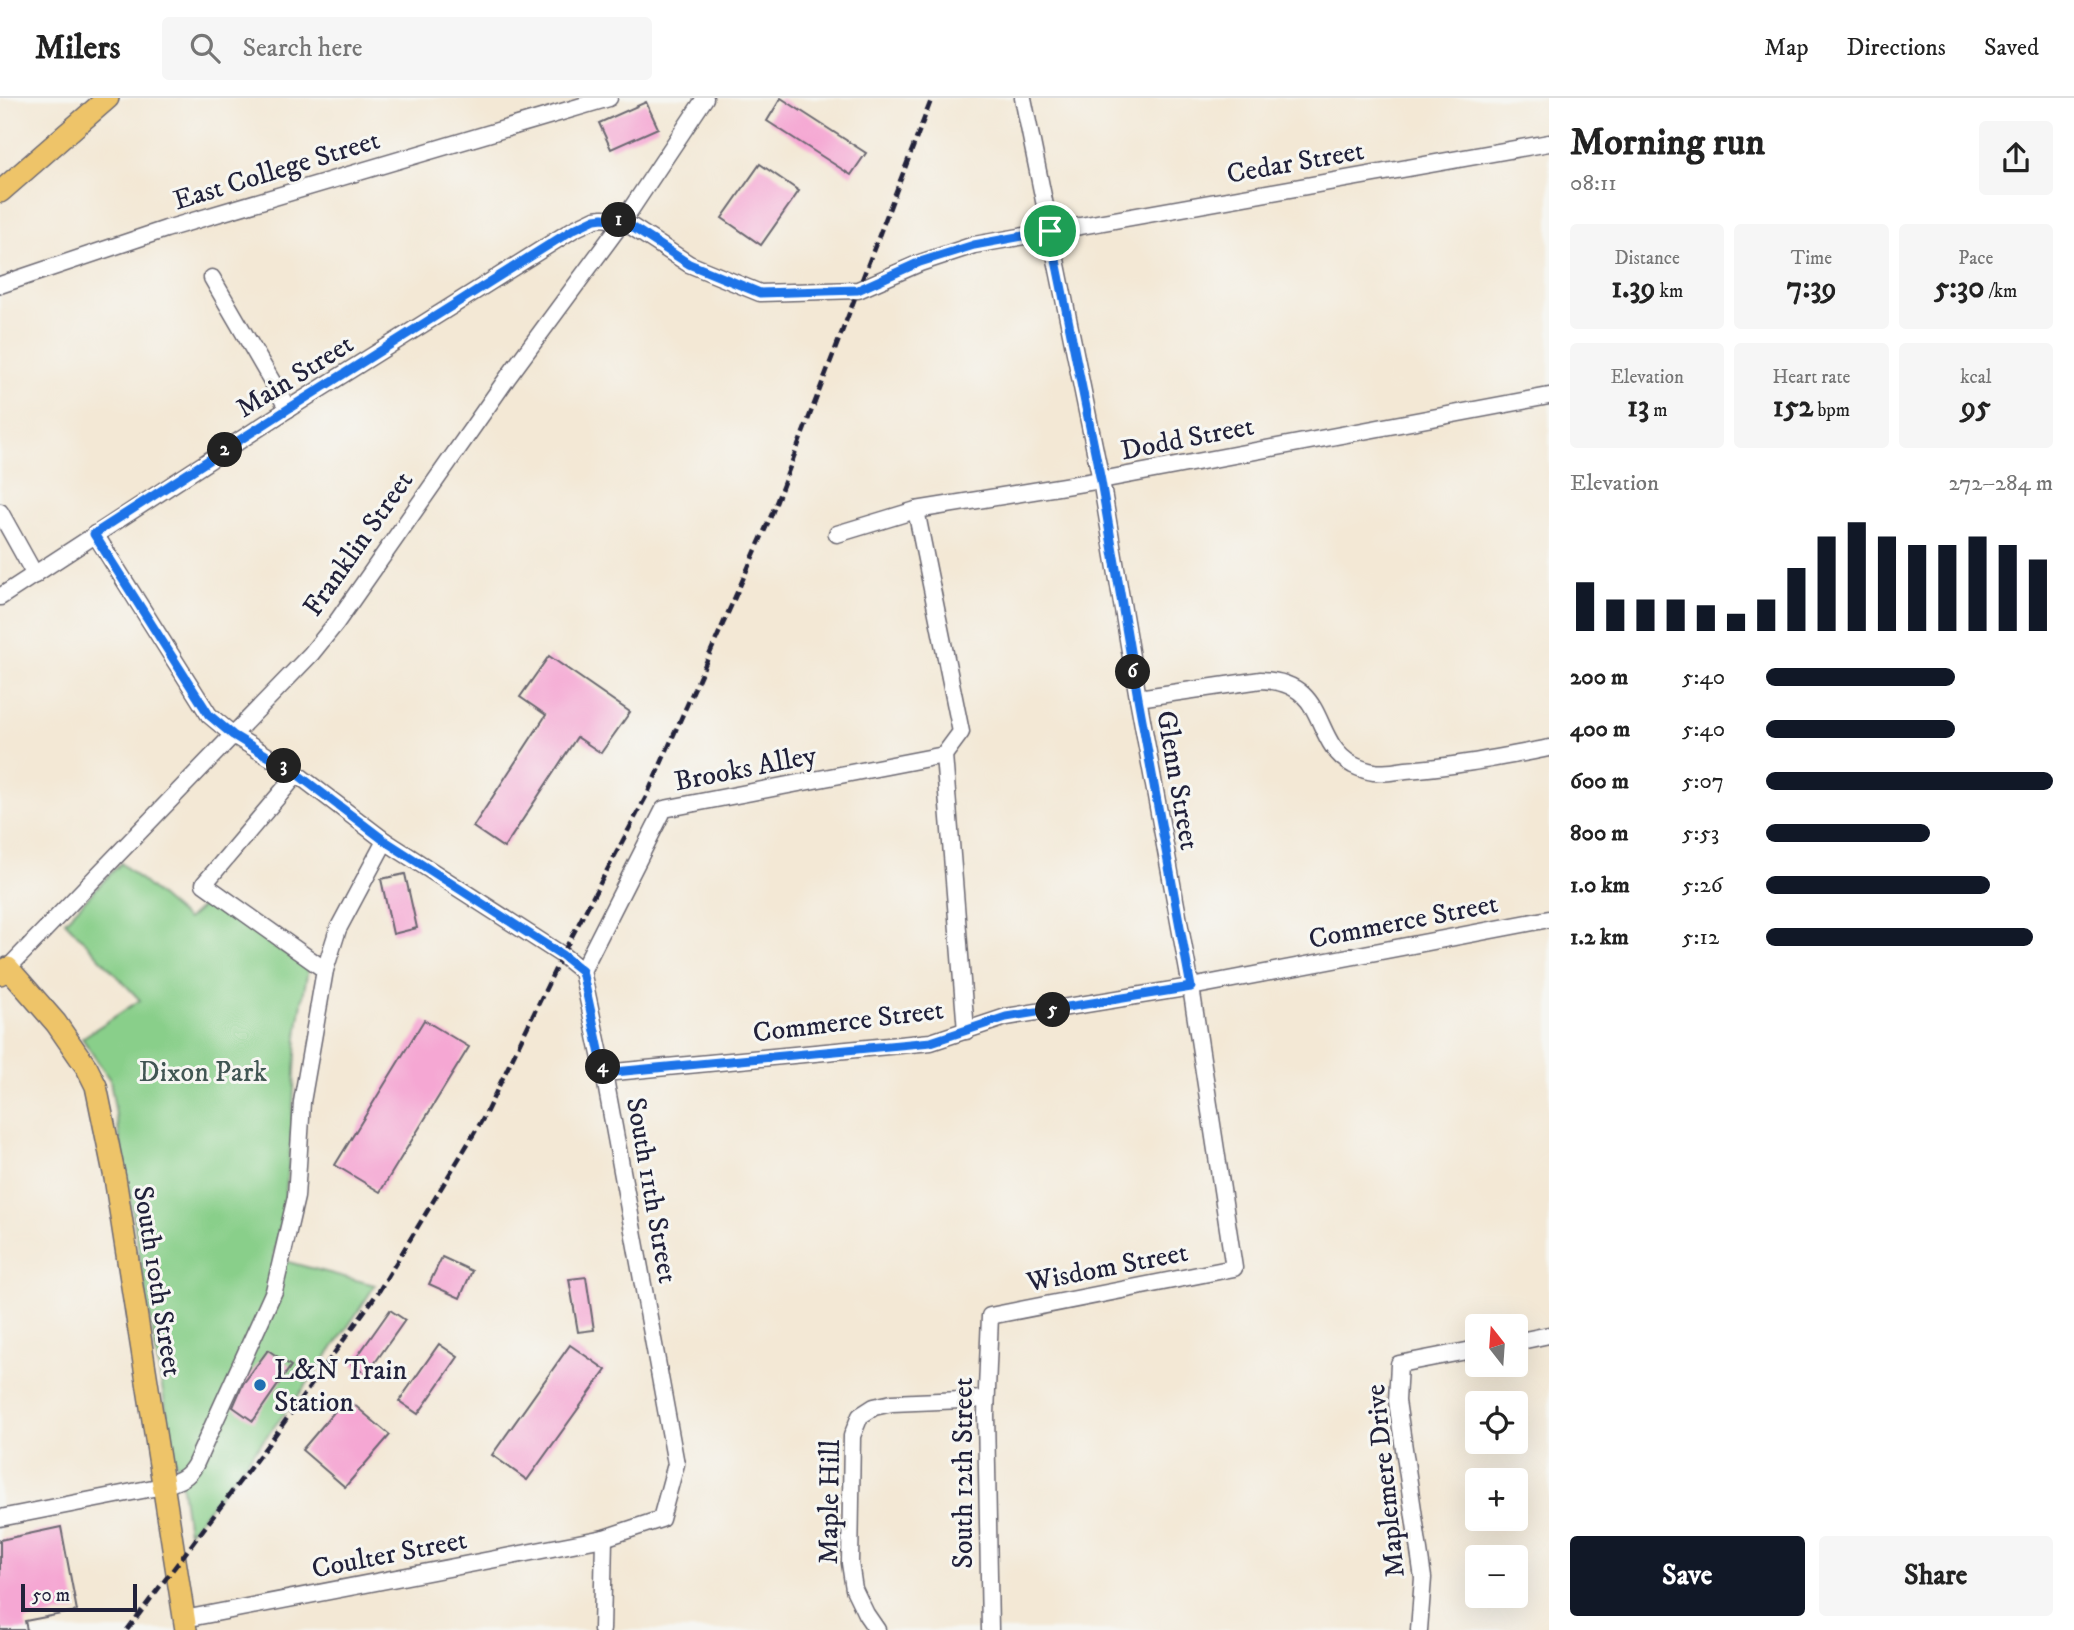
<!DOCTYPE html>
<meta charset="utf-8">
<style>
:root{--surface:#fff;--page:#f6f6f6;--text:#222;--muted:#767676;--line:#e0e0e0;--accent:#111827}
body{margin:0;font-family:"IM FELL DW Pica",serif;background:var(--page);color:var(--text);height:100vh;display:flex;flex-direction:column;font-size:26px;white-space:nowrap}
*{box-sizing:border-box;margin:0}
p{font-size:23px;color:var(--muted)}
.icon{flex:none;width:38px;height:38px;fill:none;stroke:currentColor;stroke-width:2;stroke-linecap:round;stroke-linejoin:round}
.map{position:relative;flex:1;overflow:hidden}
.details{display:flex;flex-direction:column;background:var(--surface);width:525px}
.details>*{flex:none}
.needle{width:46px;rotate:343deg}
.controls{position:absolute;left:1465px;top:1216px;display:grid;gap:14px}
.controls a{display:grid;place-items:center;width:63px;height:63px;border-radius:7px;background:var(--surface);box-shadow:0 7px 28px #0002;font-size:35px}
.scale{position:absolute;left:21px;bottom:18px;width:116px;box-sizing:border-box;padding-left:7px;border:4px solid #22223b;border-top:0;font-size:19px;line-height:24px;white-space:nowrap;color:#22223b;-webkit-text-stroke:5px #f6f6f2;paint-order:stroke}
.pin{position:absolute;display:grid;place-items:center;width:60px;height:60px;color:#fff;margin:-30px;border:4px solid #fff;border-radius:50%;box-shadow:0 2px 7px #0007}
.km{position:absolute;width:35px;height:35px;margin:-18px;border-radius:50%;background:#222;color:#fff;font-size:19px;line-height:35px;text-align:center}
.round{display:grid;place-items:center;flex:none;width:74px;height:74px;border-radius:7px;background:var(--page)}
.head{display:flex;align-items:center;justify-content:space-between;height:119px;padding:0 21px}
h1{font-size:38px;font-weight:700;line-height:52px}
.stats{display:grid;grid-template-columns:repeat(3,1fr);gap:10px;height:119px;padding:7px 21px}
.stats div{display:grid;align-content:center;border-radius:7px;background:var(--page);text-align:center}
.stats b{font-size:30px;font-weight:700}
.stats small{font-size:19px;font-weight:400}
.stats p{font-size:19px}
.chart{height:196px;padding:14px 21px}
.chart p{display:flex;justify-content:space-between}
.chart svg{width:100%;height:126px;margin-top:7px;stroke:var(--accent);stroke-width:6}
.action{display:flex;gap:14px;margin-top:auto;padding:14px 21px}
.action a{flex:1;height:80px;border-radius:7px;background:var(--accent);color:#fff;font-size:28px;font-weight:700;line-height:80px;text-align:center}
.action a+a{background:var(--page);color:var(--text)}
ul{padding:0 21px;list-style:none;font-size:23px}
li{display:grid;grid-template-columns:112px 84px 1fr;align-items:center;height:52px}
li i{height:18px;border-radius:9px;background:var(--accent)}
header{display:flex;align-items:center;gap:42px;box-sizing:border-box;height:98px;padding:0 35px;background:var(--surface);border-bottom:2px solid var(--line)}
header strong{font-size:33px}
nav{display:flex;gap:38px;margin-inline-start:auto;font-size:24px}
.search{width:490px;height:63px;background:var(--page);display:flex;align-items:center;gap:18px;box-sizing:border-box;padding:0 24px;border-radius:7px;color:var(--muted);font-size:26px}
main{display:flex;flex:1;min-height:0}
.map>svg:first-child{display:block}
</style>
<header>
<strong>Milers</strong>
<div class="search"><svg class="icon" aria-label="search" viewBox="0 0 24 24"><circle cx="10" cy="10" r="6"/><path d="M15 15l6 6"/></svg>Search here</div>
<nav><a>Map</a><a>Directions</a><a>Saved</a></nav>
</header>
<main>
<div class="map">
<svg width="1549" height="1532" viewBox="0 0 1549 1532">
<rect width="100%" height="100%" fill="#f6f6f2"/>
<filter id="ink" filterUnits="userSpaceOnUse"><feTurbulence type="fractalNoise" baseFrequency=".0143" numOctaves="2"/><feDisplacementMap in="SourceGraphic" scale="14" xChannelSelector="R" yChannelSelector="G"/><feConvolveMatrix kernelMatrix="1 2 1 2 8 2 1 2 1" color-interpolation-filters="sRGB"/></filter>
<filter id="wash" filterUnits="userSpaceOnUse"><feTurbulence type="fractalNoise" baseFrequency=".00686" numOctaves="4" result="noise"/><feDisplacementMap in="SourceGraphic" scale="28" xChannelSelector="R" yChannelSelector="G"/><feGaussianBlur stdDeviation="1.57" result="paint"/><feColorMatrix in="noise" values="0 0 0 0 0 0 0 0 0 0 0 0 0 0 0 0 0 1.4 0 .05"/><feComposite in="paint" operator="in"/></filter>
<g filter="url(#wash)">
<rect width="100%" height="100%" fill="#f3e8d5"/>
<path fill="#89cf8a" stroke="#567862" stroke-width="2" d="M121,765L187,822L208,803L308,871C304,894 299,917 297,940C292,1013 292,1089 273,1160L375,1187C320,1275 254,1355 188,1435L180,1374L174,1360L110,982L82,940L140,902L65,823Z"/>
<g id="blocks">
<g fill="#f5a7d3">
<path d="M781,0L866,55L851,77L767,23Z"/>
<path d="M646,4L658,30L611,51L599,25Z"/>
<path d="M760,66L799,93L761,147L722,120Z"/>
<path d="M549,558L630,614L601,655L577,639L504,750L473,729L546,617L520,599Z"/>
<path d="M405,776L417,830L393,836L381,781Z"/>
<path d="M424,922L469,949L380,1094L335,1067Z"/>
<path d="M442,1159L472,1173L460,1200L429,1186Z"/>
<path d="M586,1179L594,1232L578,1234L569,1181Z"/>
<path d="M390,1212L405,1222L367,1276L352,1266Z"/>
<path d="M439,1246L458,1259L418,1316L399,1303Z"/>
<path d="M570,1247L606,1272L527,1382L492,1357Z"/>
<path d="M268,1252L291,1268L253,1323L233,1309L243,1286Z"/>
<path d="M346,1300L390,1337L345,1389L302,1352Z"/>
<path d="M61,1429L77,1513L25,1523L27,1532H0V1442Z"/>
</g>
</g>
</g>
<g filter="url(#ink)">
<use href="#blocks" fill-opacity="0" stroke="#6b6771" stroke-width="2"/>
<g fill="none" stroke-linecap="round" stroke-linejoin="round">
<g stroke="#6b6771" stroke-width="19">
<g id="minor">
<path d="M212,180L288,311"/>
<path d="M0,187L166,131L609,0"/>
<path d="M0,414L35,477"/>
<path d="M95,436L209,617L233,637L297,676L385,743L562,857L582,873L604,975L676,1366L661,1421L604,1440L184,1521"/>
<path d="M837,436L916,412L1101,382L1549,298"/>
<path d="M0,499L288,311L574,131L595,121L603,120L623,123L689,166L760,195L858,192L920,165L974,147L1549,45"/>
<path d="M1138,600L1261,582C1330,584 1310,644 1353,667C1359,670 1367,673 1374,674C1383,676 1396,673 1406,672C1454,669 1502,659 1549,650"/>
<path d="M944,657L966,933"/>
<path d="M297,676L204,786L325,872"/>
<path d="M8,870L311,556L336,525L508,279L623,123L705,0"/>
<path d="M582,873L664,711L944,657L961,634L916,412"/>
<path d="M604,975L931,944L1006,919L1191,889L1549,821"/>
<path d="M1516,1244L1549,1237"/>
<path d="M0,1420L163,1388C178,1383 187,1381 195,1367L274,1193L296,1099L302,1004L325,872L338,831L385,743"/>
<path d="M602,1532L604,1440"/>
<path d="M877,1532L866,1516L854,1491L850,1465L852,1338L860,1318L874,1309L892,1305L986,1301"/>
<path d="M990,1532L986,1316L990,1218L1234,1170L1191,889L1138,600L1101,382L1023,0"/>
<path d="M1419,1532L1423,1480L1397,1303L1399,1266L1477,1251"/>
</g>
</g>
<g stroke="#6b6771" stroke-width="24">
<g id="major">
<path d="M0,94L108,0"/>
<path d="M0,876L8,870L56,925L87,970L96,988L115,1080L186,1532"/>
</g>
</g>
<use href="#minor" stroke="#fff" stroke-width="16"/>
<use href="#major" stroke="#eec469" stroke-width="21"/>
<path stroke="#22223b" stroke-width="4.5" stroke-dasharray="10 5" stroke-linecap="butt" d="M127,1532L275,1337L379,1193L484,1019L562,857L647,697L771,418L932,0"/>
</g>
</g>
<g fill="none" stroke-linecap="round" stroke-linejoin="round" filter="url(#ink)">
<g stroke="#fff" stroke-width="14">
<path id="route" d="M603,120L623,123L689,166L760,195L858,192L920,164L974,147L1050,133L1101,383L1138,600L1191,889L1006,919L931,944L604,975L582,873L562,857L385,743L297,676L233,637L209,617L94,436L288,311L574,131L595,121Z"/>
</g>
<use href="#route" stroke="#1a73e8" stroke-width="9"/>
</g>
<circle fill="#1f6fb2" stroke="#f6f6f2" stroke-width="2.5" cx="260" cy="1287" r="7"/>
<g text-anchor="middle" stroke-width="6" stroke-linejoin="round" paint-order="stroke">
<g font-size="28" fill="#22223b" stroke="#f6f6f2">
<text transform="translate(1295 63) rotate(-10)" y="10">Cedar Street</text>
<text transform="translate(276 71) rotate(-17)" y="10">East College Street</text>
<text transform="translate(294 277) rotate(-32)" y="10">Main Street</text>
<text transform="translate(1187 339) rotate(-11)" y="10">Dodd Street</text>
<text transform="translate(357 445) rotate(-55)" y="10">Franklin Street</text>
<text transform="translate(745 669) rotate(-11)" y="10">Brooks Alley</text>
<text transform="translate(1179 682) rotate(80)" y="10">Glenn Street</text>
<text transform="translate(1403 822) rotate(-11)" y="10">Commerce Street</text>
<text transform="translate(848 922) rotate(-7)" y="10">Commerce Street</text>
<text transform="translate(653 1092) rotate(80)" y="10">South 11th Street</text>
<text transform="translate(1107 1168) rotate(-11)" y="10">Wisdom Street</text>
<text transform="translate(159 1183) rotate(81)" y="10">South 10th Street</text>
<text transform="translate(962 1375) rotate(-90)" y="10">South 12th Street</text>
<text transform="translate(1384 1383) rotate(-96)" y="10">Maplemere Drive</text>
<text transform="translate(828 1404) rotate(-89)" y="10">Maple Hill</text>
<text transform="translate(389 1455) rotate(-11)" y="10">Coulter Street</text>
</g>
<g font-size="28" fill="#415653" stroke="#f6f6f2">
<text x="203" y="983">Dixon Park</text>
</g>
<g font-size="28" fill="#22223b" stroke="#f6f6f2" text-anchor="start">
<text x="274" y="1281">L&amp;N Train<tspan x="274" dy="32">Station</tspan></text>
</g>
</g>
</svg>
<div class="controls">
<a><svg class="needle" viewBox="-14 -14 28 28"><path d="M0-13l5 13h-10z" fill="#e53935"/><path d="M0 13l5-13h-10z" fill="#767676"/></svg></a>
<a><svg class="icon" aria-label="locate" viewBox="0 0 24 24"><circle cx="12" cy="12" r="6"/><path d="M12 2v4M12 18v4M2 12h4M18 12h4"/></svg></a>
<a>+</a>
<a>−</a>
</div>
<div class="scale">50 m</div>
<div class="pin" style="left:1050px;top:133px;background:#1e9e55"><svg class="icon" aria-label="arrive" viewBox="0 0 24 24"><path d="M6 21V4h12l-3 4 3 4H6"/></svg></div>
<b class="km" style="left:619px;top:122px">1</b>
<b class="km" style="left:225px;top:352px">2</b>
<b class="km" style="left:284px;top:668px">3</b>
<b class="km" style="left:603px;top:969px">4</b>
<b class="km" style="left:1053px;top:912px">5</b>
<b class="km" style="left:1133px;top:574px">6</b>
</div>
<section class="details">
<div class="head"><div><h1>Morning run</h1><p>08:11</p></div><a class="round"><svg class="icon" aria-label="share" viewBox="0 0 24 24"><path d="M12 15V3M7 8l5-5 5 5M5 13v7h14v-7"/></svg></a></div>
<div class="stats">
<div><p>Distance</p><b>1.39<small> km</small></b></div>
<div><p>Time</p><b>7:39</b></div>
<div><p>Pace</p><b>5:30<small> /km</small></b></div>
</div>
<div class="stats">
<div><p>Elevation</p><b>13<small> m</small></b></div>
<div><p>Heart rate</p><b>152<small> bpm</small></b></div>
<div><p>kcal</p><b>95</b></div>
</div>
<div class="chart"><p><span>Elevation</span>272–284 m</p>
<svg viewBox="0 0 160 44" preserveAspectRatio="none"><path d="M5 44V27M15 44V33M25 44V33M35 44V33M45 44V35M55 44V38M65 44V33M75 44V22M85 44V11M95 44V6M105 44V11M115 44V14M125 44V14M135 44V11M145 44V14M155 44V19"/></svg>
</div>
<ul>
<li><b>200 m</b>5:40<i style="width:66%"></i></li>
<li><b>400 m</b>5:40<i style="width:66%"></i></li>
<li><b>600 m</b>5:07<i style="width:100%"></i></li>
<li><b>800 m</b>5:53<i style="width:57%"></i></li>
<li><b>1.0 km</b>5:26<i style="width:78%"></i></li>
<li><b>1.2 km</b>5:12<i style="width:93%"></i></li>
</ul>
<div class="action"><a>Save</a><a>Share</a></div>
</section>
</main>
